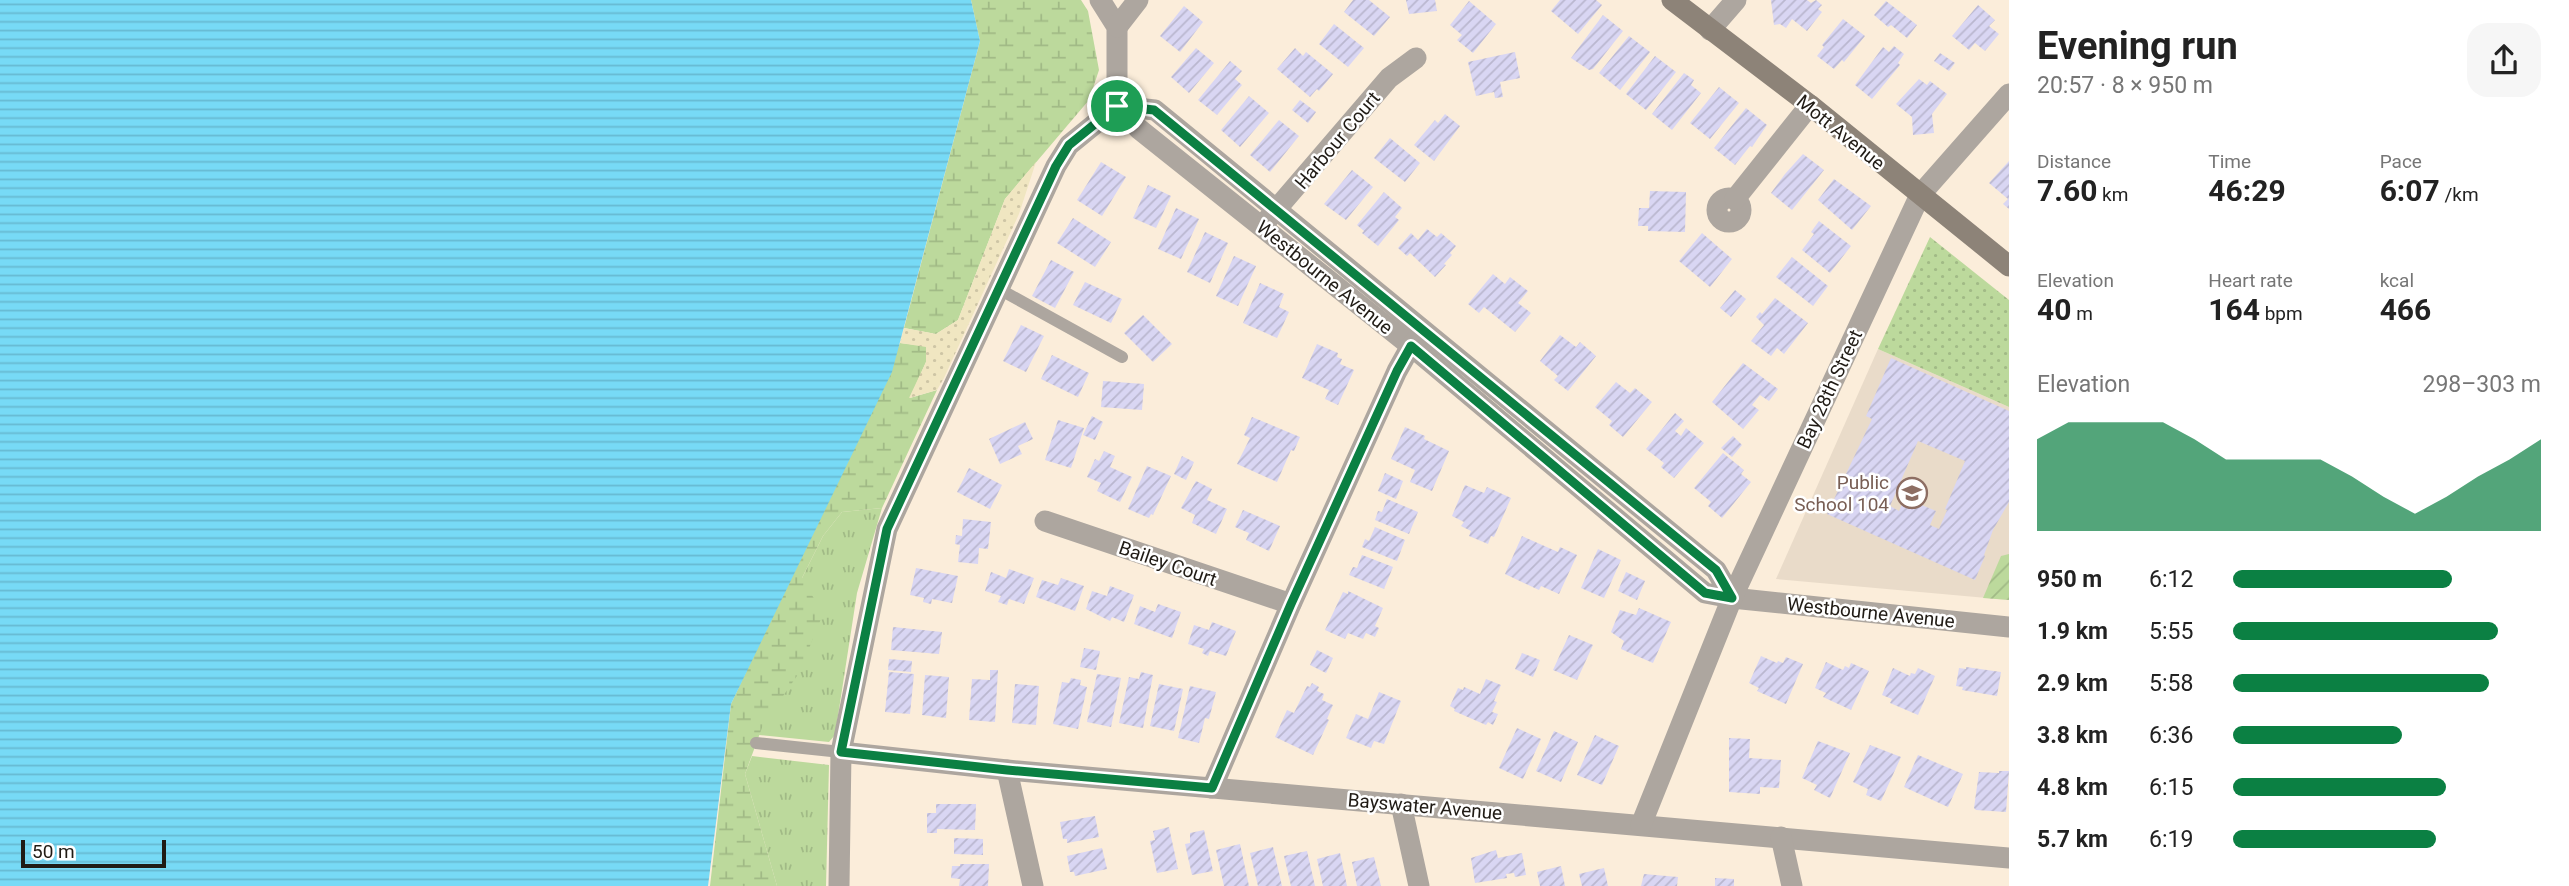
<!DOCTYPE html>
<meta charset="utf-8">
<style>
:root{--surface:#fff;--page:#f6f6f6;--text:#222;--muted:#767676;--accent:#0b8043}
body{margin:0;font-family:Roboto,sans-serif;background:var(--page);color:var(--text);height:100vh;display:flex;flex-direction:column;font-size:26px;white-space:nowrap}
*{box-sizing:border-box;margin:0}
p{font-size:23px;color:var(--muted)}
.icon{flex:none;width:38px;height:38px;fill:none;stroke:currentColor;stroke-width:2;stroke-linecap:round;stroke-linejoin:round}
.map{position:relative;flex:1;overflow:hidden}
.details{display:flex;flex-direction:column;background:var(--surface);width:560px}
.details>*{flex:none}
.scale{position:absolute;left:21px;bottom:18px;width:145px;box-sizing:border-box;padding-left:7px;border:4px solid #201b15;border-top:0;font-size:19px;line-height:24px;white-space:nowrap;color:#201b15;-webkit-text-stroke:5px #fff;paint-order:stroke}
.pin{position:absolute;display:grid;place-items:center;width:60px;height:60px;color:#fff;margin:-30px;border:4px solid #fff;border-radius:50%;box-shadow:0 2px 7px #0007}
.round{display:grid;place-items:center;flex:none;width:74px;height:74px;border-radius:21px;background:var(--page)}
.head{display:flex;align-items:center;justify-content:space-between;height:119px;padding:0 28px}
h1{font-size:38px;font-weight:700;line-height:52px}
.stats{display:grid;grid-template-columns:repeat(3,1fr);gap:10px;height:119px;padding:7px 28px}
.stats div{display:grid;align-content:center}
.stats b{font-size:30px;font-weight:700}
.stats small{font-size:19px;font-weight:400}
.stats p{font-size:19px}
.chart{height:196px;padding:14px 28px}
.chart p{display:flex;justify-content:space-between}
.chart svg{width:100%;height:126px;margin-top:7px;fill:var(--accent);opacity:.7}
ul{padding:0 28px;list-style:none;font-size:23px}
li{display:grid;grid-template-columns:112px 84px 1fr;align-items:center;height:52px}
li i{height:18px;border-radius:9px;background:var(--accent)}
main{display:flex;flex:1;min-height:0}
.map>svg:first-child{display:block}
</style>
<main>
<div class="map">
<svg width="2009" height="886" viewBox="0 0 2009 886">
<defs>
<pattern id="grass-tufts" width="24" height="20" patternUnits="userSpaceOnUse" patternTransform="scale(1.75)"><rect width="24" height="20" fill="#bcd99c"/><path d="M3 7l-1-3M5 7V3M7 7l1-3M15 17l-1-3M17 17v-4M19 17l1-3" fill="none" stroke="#a1ba86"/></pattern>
<pattern id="wetland-marsh" width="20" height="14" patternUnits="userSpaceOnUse" patternTransform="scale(1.75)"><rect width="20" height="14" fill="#bcd99c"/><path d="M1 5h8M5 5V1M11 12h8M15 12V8" fill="none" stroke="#a1ba86"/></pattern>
<pattern id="sand-dots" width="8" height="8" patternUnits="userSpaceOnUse" patternTransform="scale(1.75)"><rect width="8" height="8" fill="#f0e6c1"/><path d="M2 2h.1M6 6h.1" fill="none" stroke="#cec5a5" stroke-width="1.8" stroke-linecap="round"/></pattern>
<pattern id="park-dots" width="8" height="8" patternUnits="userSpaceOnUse" patternTransform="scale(1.75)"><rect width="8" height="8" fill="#bcd99c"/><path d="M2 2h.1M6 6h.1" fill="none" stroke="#a1ba86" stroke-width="1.8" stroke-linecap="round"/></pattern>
<pattern id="garden-furrows" width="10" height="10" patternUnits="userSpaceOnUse" patternTransform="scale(1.75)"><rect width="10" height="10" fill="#bcd99c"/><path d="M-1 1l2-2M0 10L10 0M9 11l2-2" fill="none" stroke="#a1ba86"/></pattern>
<pattern id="water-rules" width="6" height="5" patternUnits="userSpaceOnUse" patternTransform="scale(1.75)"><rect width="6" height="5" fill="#77daf6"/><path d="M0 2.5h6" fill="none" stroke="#67bad2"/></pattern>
<pattern id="building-hatch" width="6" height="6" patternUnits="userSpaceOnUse" patternTransform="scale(1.75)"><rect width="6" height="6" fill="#d9d6f3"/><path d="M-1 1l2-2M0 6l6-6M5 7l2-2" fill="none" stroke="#bab7cf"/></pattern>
</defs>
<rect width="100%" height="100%" fill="#fbedda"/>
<path fill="#e9dbc9" d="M1878,349L2009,407V600L1776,579Z"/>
<g fill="url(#grass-tufts)">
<path d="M882,508L857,593L835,735L829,742L759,735L802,578L823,536L842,512Z"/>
<path d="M752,756L829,765L826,886H777L745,774Z"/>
</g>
<g fill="url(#wetland-marsh)">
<path d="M971,0H1081L1088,11L1099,70L1089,100L1005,199L958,320L936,334L904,328L980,41Z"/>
<path d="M900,343L926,346V362L910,398L937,390L882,508L842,512L823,536L802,578L823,614L799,673L763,725L745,774L777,886H710L731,704Z"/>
</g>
<path fill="url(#sand-dots)" d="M1036,162L1019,214L944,378L937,390L909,398L926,362V347L900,343L904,328L936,334L958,320L1005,199Z"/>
<path fill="url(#park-dots)" d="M1930,237L2009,300V407L1878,349Z"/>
<path fill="url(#garden-furrows)" d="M2009,554V600L1983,598L2001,556Z"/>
<path fill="url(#water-rules)" d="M0,0H971L980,41L892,372L731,704L708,886H0Z"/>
<g fill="url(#building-hatch)" fill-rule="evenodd">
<path d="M1353,0H1369L1390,17L1374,36L1344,12Z"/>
<path d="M1406,0H1435L1437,11L1409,14Z"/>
<path d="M1560,0H1596L1602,5L1578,34L1551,11Z"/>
<path d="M1771,0H1807L1811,3L1816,0L1822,5L1818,9L1822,12L1807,31L1792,19L1786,28L1780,24L1774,25Z"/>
<path d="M1469,1L1496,24L1473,53L1457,40L1462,35L1450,25Z"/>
<path d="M1886,1L1917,25L1907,38L1891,25L1888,27L1874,15Z"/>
<path d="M1978,5L1995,20L1989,26L1999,34L1985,51L1975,43L1969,50L1952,36Z"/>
<path d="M1184,6L1203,22L1180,52L1160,36Z"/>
<path d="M1603,15L1623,31L1593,69L1589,70L1571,58Z"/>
<path d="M1843,19L1865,36L1844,62L1842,60L1834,69L1817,56L1824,47L1822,45Z"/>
<path d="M1334,24L1364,48L1348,67L1319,44Z"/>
<path d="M1629,36L1650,52L1620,90L1599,73Z"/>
<path d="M1894,46L1904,54L1898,63L1900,65L1872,99L1855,85L1883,47L1889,52Z"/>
<path d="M1196,48L1214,63L1189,93L1171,77Z"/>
<path d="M1295,48L1303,56L1306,52L1333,74L1319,91L1317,89L1310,97L1277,69Z"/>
<path d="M1515,52L1520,78L1500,82L1503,97L1495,98L1494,92L1476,96L1468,62Z"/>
<path d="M1940,53L1955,63L1949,71L1934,61Z"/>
<path d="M1655,56L1676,72L1646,110L1626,94Z"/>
<path d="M1230,61L1242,71L1235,79L1242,85L1217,115L1198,100Z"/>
<path d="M1684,73L1694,80L1691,85L1701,93L1672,130L1652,114Z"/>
<path d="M1919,79L1927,85L1930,81L1947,94L1932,114L1934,133L1913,135L1912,117L1896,104Z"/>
<path d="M1719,87L1739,103L1710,139L1690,123Z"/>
<path d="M1249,96L1269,113L1240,147L1221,130Z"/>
<path d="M1300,100L1316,112L1308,123L1292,110Z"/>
<path d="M1746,108L1767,125L1752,147L1750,146L1735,165L1714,148Z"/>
<path d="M1445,114L1460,126L1434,161L1414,145L1435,120L1438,123Z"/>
<path d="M1279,120L1299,136L1270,172L1250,155Z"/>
<path d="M1390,138L1420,163L1405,182L1374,158Z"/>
<path d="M1803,154L1824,170L1792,210L1771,193L1785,174Z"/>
<path d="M2009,161V209L2003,204L2008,199L1989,183Z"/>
<path d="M1101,162L1126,177L1102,216L1077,200Z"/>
<path d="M1352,170L1373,187L1346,220L1324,204Z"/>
<path d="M1834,179L1871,206L1852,230L1818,200Z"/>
<path d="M1148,185L1171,196L1156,228L1133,218Z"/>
<path d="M1650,191L1686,192L1685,232L1648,231V226H1638L1639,208H1649Z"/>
<path d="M1384,192L1402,208L1395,217L1399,220L1378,246L1362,233L1364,231L1357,225Z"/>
<path d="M1176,208L1199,219L1181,259L1158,249Z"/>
<path d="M1073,218L1111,242L1095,267L1057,243Z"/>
<path d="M1819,221L1851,246L1830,273L1802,250L1814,234L1811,232Z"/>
<path d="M1427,229L1437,237L1441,233L1456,246L1450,253L1452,255L1444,264L1446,265L1435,277L1410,253L1407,256L1398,248L1411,233L1418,240Z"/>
<path d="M1205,232L1228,243L1210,283L1187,272Z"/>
<path d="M1702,233L1732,259L1710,287L1679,261Z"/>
<path d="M1234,256L1256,266L1238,306L1216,296Z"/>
<path d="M1792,257L1828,286L1813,306L1776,277Z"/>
<path d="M1051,260L1074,272L1055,308L1032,296Z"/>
<path d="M1493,274L1505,284L1510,277L1528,291L1518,303L1531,313L1515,332L1484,307L1479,313L1468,304Z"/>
<path d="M1085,282L1122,299L1111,323L1073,305Z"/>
<path d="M1260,283L1284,294L1279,307L1289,312L1277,338L1243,323Z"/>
<path d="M1735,290L1746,299L1731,317L1720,308Z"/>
<path d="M1775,298L1808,323L1784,354L1777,348L1771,356L1751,341L1764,325L1756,317L1760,312L1762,314Z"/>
<path d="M1143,315L1172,344L1153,362L1124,333Z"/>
<path d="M1021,325L1044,336L1026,372L1003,361Z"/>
<path d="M1560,335L1576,347L1580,342L1596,356L1568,391L1554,380L1558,376L1540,361Z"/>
<path d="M1317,344L1338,353L1337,357L1342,359L1340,364L1354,370L1338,405L1325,399L1329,390L1302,378Z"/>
<path d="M1052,355L1089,373L1078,397L1041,379Z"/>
<path d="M1891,358L2009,411V502L1993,530L1984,555L1985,556L1975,580L1827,514L1872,419L1866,416ZM1918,441L1965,461L1945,509L1947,510L1939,529L1930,525L1936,511L1905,498L1899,511L1890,506Z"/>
<path d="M1743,363L1778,389L1769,401L1760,395L1752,405L1759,410L1743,429L1712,402Z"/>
<path d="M1103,381L1144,384L1142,410L1101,407Z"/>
<path d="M1616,382L1630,393L1635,388L1652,402L1623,437L1609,425L1612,421L1595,407Z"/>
<path d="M1675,413L1684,421L1675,431L1681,436L1686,428L1704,443L1674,478L1661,467L1664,463L1646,449Z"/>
<path d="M1092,416L1103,422L1095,440L1083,435Z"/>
<path d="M1252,417L1300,437L1294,451L1291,450L1277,482L1237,464L1250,438L1244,435Z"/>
<path d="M1058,420L1084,428L1071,468L1045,460Z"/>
<path d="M1025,422L1033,439L1018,446L1022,454L1000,464L989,439Z"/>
<path d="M1405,427L1425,436L1424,439L1449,451L1432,491L1410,482L1415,470L1391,459Z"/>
<path d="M1733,436L1742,445L1732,457L1721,448Z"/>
<path d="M1104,451L1115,456L1110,467L1132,477L1120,502L1097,491L1101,483L1087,477L1095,459L1099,461Z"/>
<path d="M1723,453L1744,470L1741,474L1751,482L1722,518L1708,506L1711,502L1694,488Z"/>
<path d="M1182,456L1194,462L1186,480L1174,474Z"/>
<path d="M1147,466L1171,476L1153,515L1151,514L1149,518L1128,509Z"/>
<path d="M969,468L1002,485L990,509L957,492Z"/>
<path d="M1385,473L1403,481L1396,499L1378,491Z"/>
<path d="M1196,481L1212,489L1207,500L1227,509L1216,534L1192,523L1195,515L1181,508Z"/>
<path d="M1465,485L1484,493L1487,487L1511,498L1494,537L1491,536L1488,544L1469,536L1471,531L1461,526L1464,522L1452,516Z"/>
<path d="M1387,499L1418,512L1409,534L1375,520L1378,511L1382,512Z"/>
<path d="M1243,510L1280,526L1269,551L1246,540L1249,533L1235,527Z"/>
<path d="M963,519L991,522L988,549L979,548L978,564L958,562L960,545L955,544L956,535L962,536Z"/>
<path d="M1375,527L1405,540L1397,561L1362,547L1365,539L1369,541Z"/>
<path d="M1522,536L1558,552L1560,547L1577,555L1559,594L1541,586L1539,590L1505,574Z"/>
<path d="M1598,549L1621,560L1604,598L1581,588Z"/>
<path d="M1362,555L1393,567L1384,589L1349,575L1353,567L1357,568Z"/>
<path d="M916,568L958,576L952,603L932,599L931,604L923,602L924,598L910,595Z"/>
<path d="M1009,569L1034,578L1024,604L1009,599L1007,605L998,602L1001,596L985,591L991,572L1006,578Z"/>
<path d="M1626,572L1645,581L1637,600L1618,591Z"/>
<path d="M1061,578L1084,586L1075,611L1036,597L1042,580L1058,585Z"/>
<path d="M1110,586L1134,595L1124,622L1112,617L1110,621L1086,609L1092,591L1107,596Z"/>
<path d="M1348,591L1383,608L1375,626L1379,628L1375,637L1366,633L1363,639L1348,633L1345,639L1325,630L1343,592L1348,594Z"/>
<path d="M1158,604L1181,612L1172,638L1134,624L1140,606L1155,612Z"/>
<path d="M1639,608L1671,622L1653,663L1621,649L1624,641L1611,632L1620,610L1636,615Z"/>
<path d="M1212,622L1236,631L1226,656L1210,651L1208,656L1202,653L1204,649L1188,644L1194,625L1209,630Z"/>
<path d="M893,627L942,632L939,654L891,650Z"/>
<path d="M1569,635L1593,645L1577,680L1553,670Z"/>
<path d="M1084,648L1100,651L1096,670L1080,667Z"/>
<path d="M1317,650L1333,658L1326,673L1310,665Z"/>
<path d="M1522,653L1540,660L1533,677L1515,669Z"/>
<path d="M1761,656L1777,663L1778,661L1783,663L1786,657L1803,664L1786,704L1757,691L1759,688L1749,683Z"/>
<path d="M889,659L912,661L911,672L888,670Z"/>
<path d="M1826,662L1843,670L1845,666L1849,668L1851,663L1869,671L1851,710L1823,697L1826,693L1815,688Z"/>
<path d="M1966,667L2001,672L1997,696L1962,690L1963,687L1956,686L1959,668L1966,669Z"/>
<path d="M1893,668L1910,676L1911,673L1915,674L1918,668L1935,676L1918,715L1890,703L1892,699L1882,695Z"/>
<path d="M990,670H998L995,722L969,720L972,679L990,680Z"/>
<path d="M889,672L914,674L910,714L885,712Z"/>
<path d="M1141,672L1153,675L1143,728L1119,723L1129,677L1139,679Z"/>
<path d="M1097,674L1121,678L1111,727L1087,722Z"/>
<path d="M925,675L949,677L946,718L922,715Z"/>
<path d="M1071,678L1081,680L1080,685L1087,687L1078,729L1053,724L1062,682L1069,683Z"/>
<path d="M1486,679L1501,685L1494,701L1497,702L1492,712L1498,714L1493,725L1488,722L1486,725L1454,711L1455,709L1450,706L1458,688L1463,690L1464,687L1480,694Z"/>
<path d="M1312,683L1319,687L1317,691L1324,694L1322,700L1333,705L1327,719L1329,720L1313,755L1275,737L1287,710L1294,713L1307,686L1310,687Z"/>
<path d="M1015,684L1039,686L1036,725L1012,723Z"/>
<path d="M1159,684L1183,689L1174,731L1150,726Z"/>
<path d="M1190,686L1216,692L1209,719L1205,718L1199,743L1178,738Z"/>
<path d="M1379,692L1401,701L1384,744L1374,741L1371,748L1346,738L1356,714L1368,719Z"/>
<path d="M1517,728L1541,739L1523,779L1499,768Z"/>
<path d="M1554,731L1578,742L1561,782L1536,771Z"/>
<path d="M1595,735L1619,746L1602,785L1577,775Z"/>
<path d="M1729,738L1750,739L1749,758L1781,760L1779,788L1760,787V794L1729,792Z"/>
<path d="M1818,741L1850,753L1830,798L1814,790L1817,785L1802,778Z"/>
<path d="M1870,745L1901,757L1881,801L1866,795L1868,789L1853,782Z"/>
<path d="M1918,755L1963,774L1948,807L1904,787Z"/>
<path d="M1999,771H2009L2006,812L1976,810L1974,808L1979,772L1999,773Z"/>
<path d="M936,804H976L975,830L937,829V833H927V813H936Z"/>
<path d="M1095,816L1099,837L1067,843V839H1063L1060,822Z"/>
<path d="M1169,827L1178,869L1157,873L1150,841L1155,840L1153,831Z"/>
<path d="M1204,830L1213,871L1192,875L1185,844L1190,843V833Z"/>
<path d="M954,838L983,839V855L954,854Z"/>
<path d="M1240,844L1249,886H1224L1216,850Z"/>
<path d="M1273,847L1282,886H1258L1250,853Z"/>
<path d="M1102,848L1107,869L1075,876L1074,872H1070L1067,856Z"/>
<path d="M1496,850L1498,858L1522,853L1526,875L1515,877L1514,873L1506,874L1507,878L1475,883L1471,858Z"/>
<path d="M1307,851L1315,886H1291L1284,856Z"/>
<path d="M1340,853L1347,886H1323L1317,859Z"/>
<path d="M1374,857L1381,886H1357L1352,862Z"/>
<path d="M960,864H989L988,886H959L960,879L951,878L952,866H960Z"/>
<path d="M1561,866L1565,886H1540L1537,872Z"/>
<path d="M1604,868L1608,886H1582L1579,874Z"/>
<path d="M1644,874L1678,877L1677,886H1641Z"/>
<path d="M1715,878L1734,879V886H1715Z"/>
</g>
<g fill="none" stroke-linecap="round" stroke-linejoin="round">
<g stroke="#ada69f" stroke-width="12">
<path d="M999,289L1122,357"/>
<path d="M756,743L841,752"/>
</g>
<g stroke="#ada69f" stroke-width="21">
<path d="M1100,0L1117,27V106L1139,129L1411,346L1705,593L1732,598L2009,627"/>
<path d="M1117,27L1138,0"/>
<path d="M1710,30L1736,0"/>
<path d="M1117,106L1155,110L1716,570L1732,598"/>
<circle cx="1729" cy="210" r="12"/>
<path d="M1735,199L1810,105"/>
<path d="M1268,219L1389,78L1416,58"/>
<path d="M1045,521L1291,604"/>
<path d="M841,752L1007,770L2009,858"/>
<path d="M1007,770L1033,886"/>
<path d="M1212,788L1291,604L1397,371L1411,346L1420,336"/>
<path d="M1401,804L1419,886"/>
<path d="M1641,825L1732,598L1920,195L2009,94"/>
<path d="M1781,837L1792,886"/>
<path d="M839,886L841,752L887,529L1056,166L1069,145L1117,106"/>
</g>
<path stroke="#8d8378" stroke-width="21" d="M1672,0L1810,105L2009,266"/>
</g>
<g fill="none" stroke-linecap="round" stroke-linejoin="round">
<g stroke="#fff" stroke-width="14">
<path id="route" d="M1117,106L1154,110L1716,570L1732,598L1705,593L1411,346L1397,371L1291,604L1212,788L1007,770L841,752L887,529L1056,166L1069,145Z"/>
</g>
<use href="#route" stroke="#0b8043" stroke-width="9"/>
</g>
<defs>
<g id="school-ring" transform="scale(1.575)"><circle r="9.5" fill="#fff" stroke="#8d6e63" stroke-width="1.5"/><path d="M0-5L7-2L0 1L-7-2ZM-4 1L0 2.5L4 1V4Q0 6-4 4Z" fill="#8d6e63"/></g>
</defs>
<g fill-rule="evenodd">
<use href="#school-ring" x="1912" y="493"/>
</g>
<g text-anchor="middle" stroke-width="5" stroke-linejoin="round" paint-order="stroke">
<g font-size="19" fill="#201b15" stroke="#fff">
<text transform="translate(1841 132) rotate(39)" y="7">Mott Avenue</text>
<text transform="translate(1337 140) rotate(-50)" y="7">Harbour Court</text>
<text transform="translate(1325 277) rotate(39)" y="7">Westbourne Avenue</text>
<text transform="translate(1829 389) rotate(-65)" y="7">Bay 28th Street</text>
<text transform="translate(1168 563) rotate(19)" y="7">Bailey Court</text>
<text transform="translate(1871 612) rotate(6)" y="7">Westbourne Avenue</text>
<text transform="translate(1425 806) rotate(5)" y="7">Bayswater Avenue</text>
</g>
<g font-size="19" fill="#785e54" stroke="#fff" text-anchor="end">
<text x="1889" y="489">Public<tspan x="1889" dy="22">School 104</tspan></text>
</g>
</g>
</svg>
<div class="scale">50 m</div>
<div class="pin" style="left:1117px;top:106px;background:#1e9e55"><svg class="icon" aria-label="arrive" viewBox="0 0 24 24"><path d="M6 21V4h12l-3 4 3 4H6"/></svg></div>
</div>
<section class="details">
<div class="head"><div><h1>Evening run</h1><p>20:57 · 8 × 950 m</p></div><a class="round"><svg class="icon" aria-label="share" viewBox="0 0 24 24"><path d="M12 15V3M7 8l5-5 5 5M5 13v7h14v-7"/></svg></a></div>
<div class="stats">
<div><p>Distance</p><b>7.60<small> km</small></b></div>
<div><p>Time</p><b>46:29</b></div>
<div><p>Pace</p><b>6:07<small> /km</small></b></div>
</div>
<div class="stats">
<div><p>Elevation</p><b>40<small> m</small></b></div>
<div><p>Heart rate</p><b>164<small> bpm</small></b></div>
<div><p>kcal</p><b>466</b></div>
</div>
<div class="chart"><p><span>Elevation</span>298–303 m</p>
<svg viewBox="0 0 160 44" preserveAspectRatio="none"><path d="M0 44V12L10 6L20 6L30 6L40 6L50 12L60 19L70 19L80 19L90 19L100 25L110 32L120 38L130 32L140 25L150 19L160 12V44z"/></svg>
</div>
<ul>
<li><b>950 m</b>6:12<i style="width:71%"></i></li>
<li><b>1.9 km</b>5:55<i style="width:86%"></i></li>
<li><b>2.9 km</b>5:58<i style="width:83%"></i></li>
<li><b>3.8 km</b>6:36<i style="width:55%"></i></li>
<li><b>4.8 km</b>6:15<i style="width:69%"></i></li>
<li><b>5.7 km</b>6:19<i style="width:66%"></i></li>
</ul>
</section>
</main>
